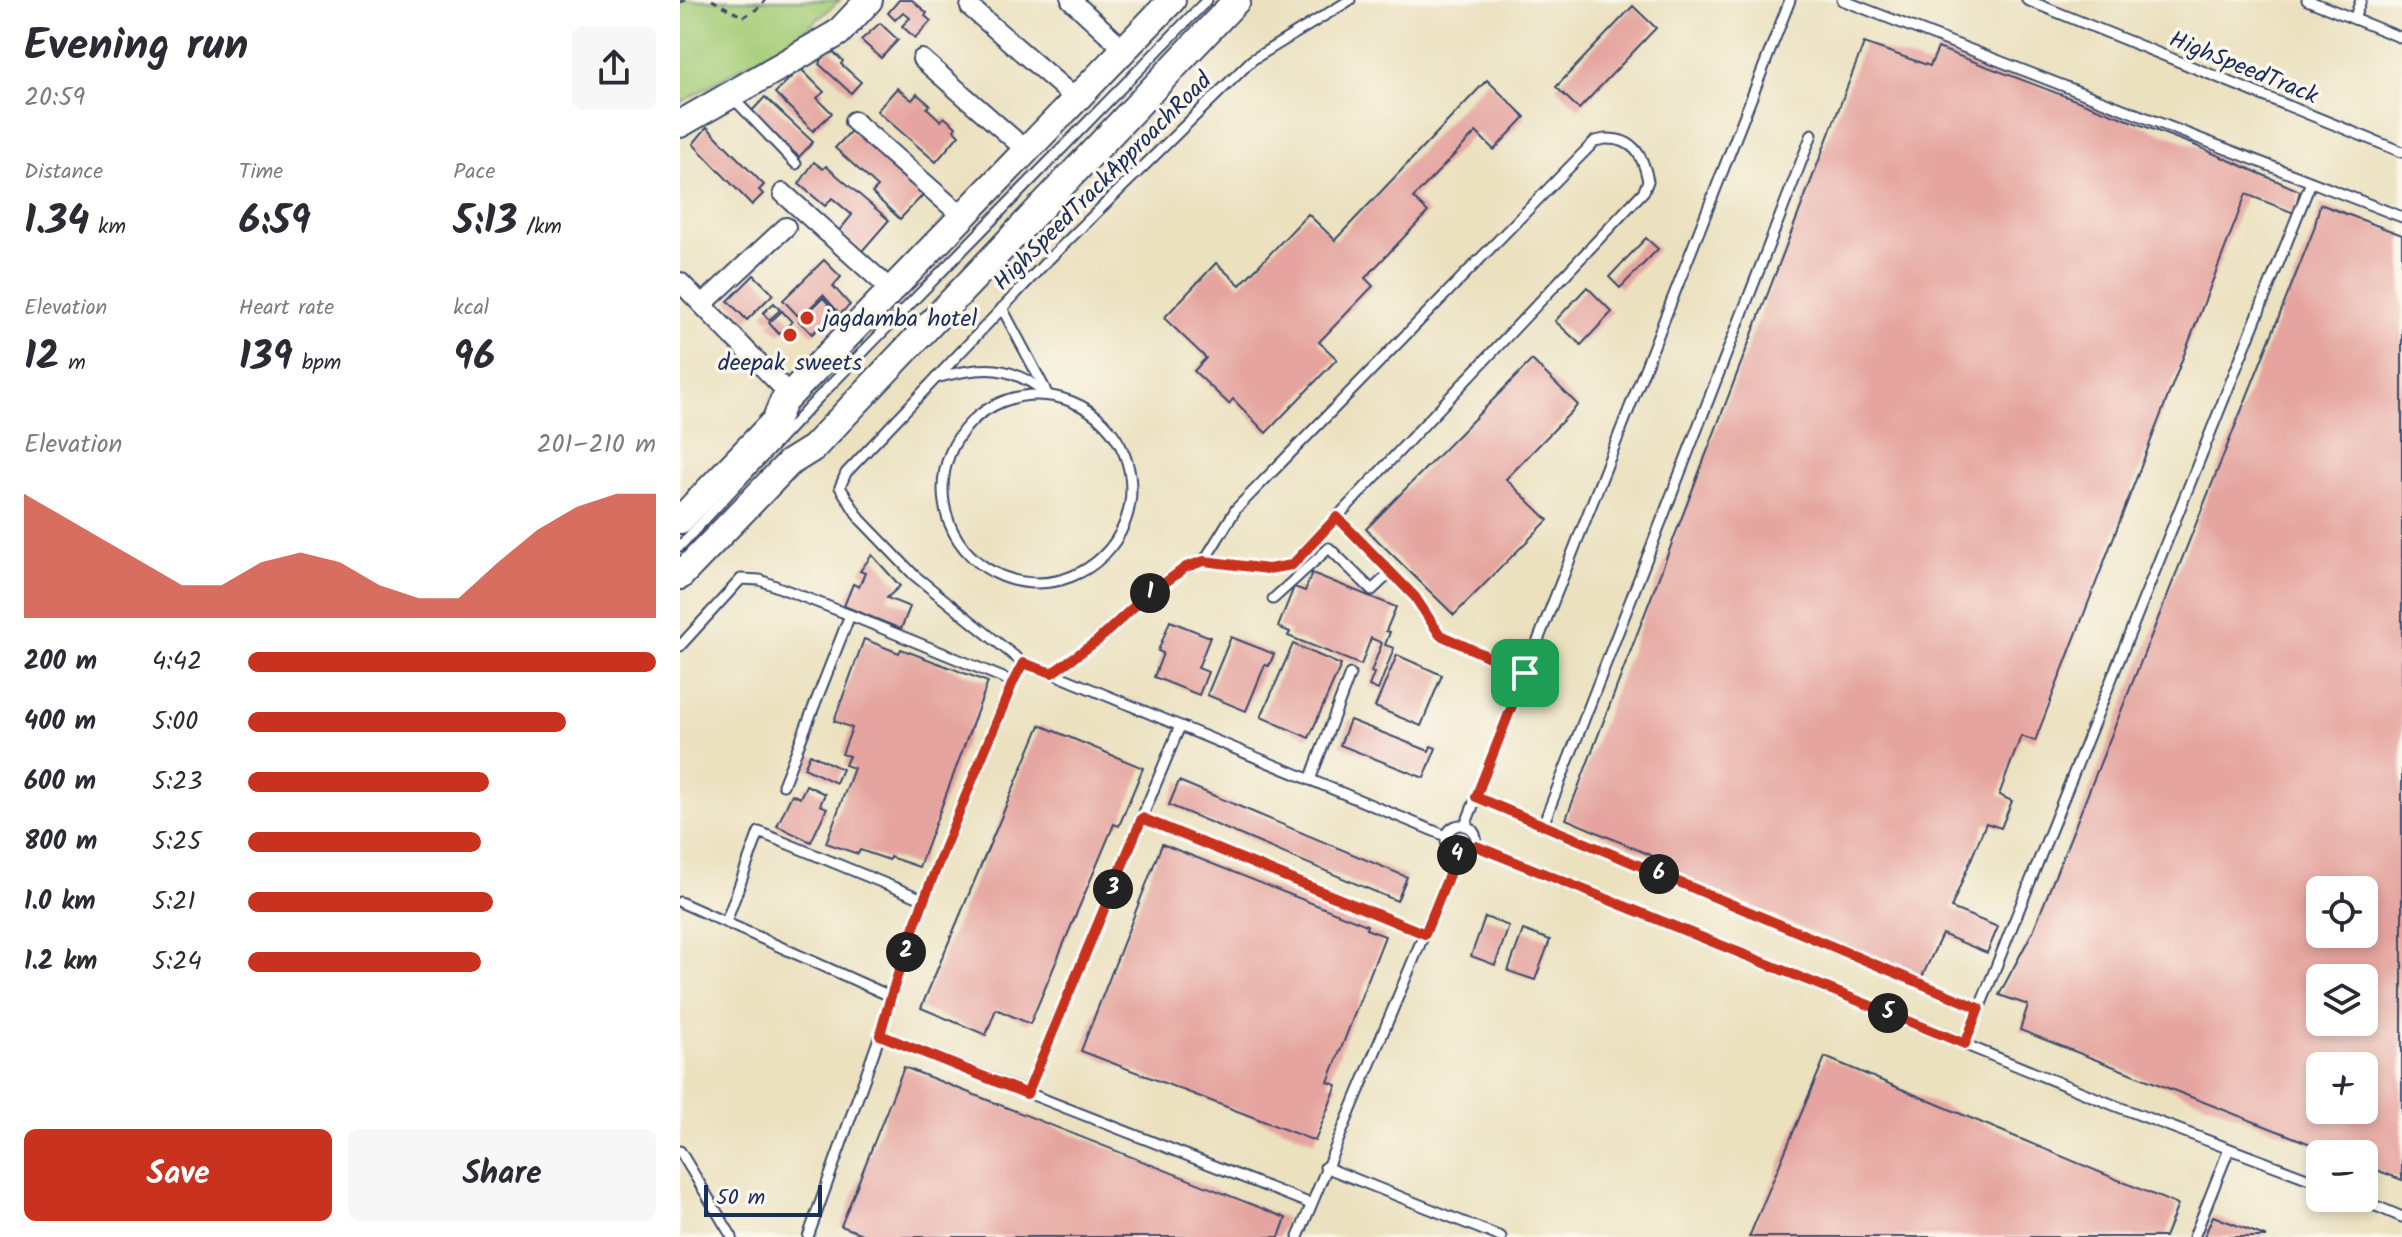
<!DOCTYPE html>
<meta charset="utf-8">
<style>
:root{--surface:#fff;--page:#f7f7f7;--text:#2b2b33;--muted:#7c7c81;--accent:#c8321e}
body{margin:0;font-family:Kalam,sans-serif;background:var(--page);color:var(--text);height:100vh;display:flex;flex-direction:column;font-size:30px;white-space:nowrap}
*{box-sizing:border-box;margin:0}
p{font-size:26px;color:var(--muted)}
.icon{flex:none;width:44px;height:44px;fill:none;stroke:currentColor;stroke-width:2;stroke-linecap:round;stroke-linejoin:round}
.map{position:relative;flex:1;overflow:hidden}
.details{display:flex;flex-direction:column;background:var(--surface);width:680px}
.details>*{flex:none}
.tools{position:absolute;left:1626px;top:876px;display:grid;gap:16px}
.tools a{display:grid;place-items:center;width:72px;height:72px;border-radius:12px;background:var(--surface);box-shadow:0 4px 12px #0003;font-size:40px}
.scale{position:absolute;left:24px;bottom:20px;width:118px;box-sizing:border-box;padding-left:8px;border:4px solid #1b2f5e;border-top:0;font-size:22px;line-height:28px;white-space:nowrap;color:#1b2f5e;-webkit-text-stroke:6px #fbf7ec;paint-order:stroke}
.pin{position:absolute;display:grid;place-items:center;width:68px;height:68px;color:#fff;margin:-34px;border-radius:16px;box-shadow:0 4px 12px #0006}
.km{position:absolute;width:40px;height:40px;margin:-20px;border-radius:50%;background:#222;color:#fff;font-size:22px;line-height:40px;text-align:center}
.round{display:grid;place-items:center;flex:none;width:84px;height:84px;border-radius:12px;background:var(--page)}
.overview{display:flex;align-items:center;justify-content:space-between;height:136px;padding:0 24px}
h1{font-size:44px;font-weight:700;line-height:60px}
.figures{display:grid;grid-template-columns:repeat(3,1fr);gap:12px;height:136px;padding:8px 24px}
.figures div{display:grid;align-content:center}
.figures b{font-size:40px;font-weight:700}
.figures small{font-size:22px;font-weight:400}
.figures p{font-size:22px}
.chart{height:224px;padding:16px 24px}
.chart p{display:flex;justify-content:space-between}
.chart svg{width:100%;height:144px;margin-top:8px;fill:var(--accent);opacity:.7}
.button{display:flex;gap:16px;margin-top:auto;padding:16px 24px}
.button a{flex:1;height:92px;border-radius:12px;background:var(--accent);color:#fff;font-size:32px;font-weight:700;line-height:92px;text-align:center}
.button a+a{background:var(--page);color:var(--text)}
ul{padding:0 24px;list-style:none;font-size:26px}
li{display:grid;grid-template-columns:128px 96px 1fr;align-items:center;height:60px}
li i{height:20px;border-radius:10px;background:var(--accent)}
main{display:flex;flex:1;min-height:0}
.map>svg:first-child{display:block}
</style>
<main>
<section class="details">
<div class="overview"><div><h1>Evening run</h1><p>20:59</p></div><a class="round"><svg class="icon" aria-label="share" viewBox="0 0 24 24"><path d="M12 15V3M7 8l5-5 5 5M5 13v7h14v-7"/></svg></a></div>
<div class="figures">
<div><p>Distance</p><b>1.34<small> km</small></b></div>
<div><p>Time</p><b>6:59</b></div>
<div><p>Pace</p><b>5:13<small> /km</small></b></div>
</div>
<div class="figures">
<div><p>Elevation</p><b>12<small> m</small></b></div>
<div><p>Heart rate</p><b>139<small> bpm</small></b></div>
<div><p>kcal</p><b>96</b></div>
</div>
<div class="chart"><p><span>Elevation</span>201–210 m</p>
<svg viewBox="0 0 160 44" preserveAspectRatio="none"><path d="M0 44V6L10 13L20 20L30 27L40 34L50 34L60 27L70 24L80 27L90 34L100 38L110 38L120 27L130 17L140 10L150 6L160 6V44z"/></svg>
</div>
<ul>
<li><b>200 m</b>4:42<i style="width:100%"></i></li>
<li><b>400 m</b>5:00<i style="width:78%"></i></li>
<li><b>600 m</b>5:23<i style="width:59%"></i></li>
<li><b>800 m</b>5:25<i style="width:57%"></i></li>
<li><b>1.0 km</b>5:21<i style="width:60%"></i></li>
<li><b>1.2 km</b>5:24<i style="width:57%"></i></li>
</ul>
<div class="button"><a>Save</a><a>Share</a></div>
</section>
<div class="map">
<svg width="1722" height="1237" viewBox="0 0 1722 1237">
<rect width="100%" height="100%" fill="#fbf7ec"/>
<filter id="ink" filterUnits="userSpaceOnUse"><feTurbulence type="fractalNoise" baseFrequency=".0125" numOctaves="2"/><feDisplacementMap in="SourceGraphic" scale="16" xChannelSelector="R" yChannelSelector="G"/><feConvolveMatrix kernelMatrix="1 2 1 2 8 2 1 2 1" color-interpolation-filters="sRGB"/></filter>
<filter id="wash" filterUnits="userSpaceOnUse"><feTurbulence type="fractalNoise" baseFrequency=".006" numOctaves="4" result="noise"/><feDisplacementMap in="SourceGraphic" scale="32" xChannelSelector="R" yChannelSelector="G"/><feGaussianBlur stdDeviation="1.8" result="paint"/><feColorMatrix in="noise" values="0 0 0 0 0 0 0 0 0 0 0 0 0 0 0 0 0 1.4 0 .05"/><feComposite in="paint" operator="in"/></filter>
<g filter="url(#wash)">
<rect width="100%" height="100%" fill="#ebe1bf"/>
<path fill="#a4cc77" stroke="#607e6a" stroke-width="2" d="M0,0H160L122,33L0,103Z"/>
<g id="blocks">
<g fill="#e5a49f" fill-rule="evenodd">
<path d="M219,0H232L247,13L245,16L251,21L235,38L222,26L230,18L223,12L215,20L208,13Z"/>
<path d="M953,6L976,28L899,109L876,87Z"/>
<path d="M200,23L218,40L201,58L181,40Z"/>
<path d="M1184,43L1250,66L1258,48L1514,145L1620,191L1614,213L1566,194L1355,741L1341,736L1319,795L1332,801L1321,828L1306,823L1271,908L1318,927L1307,953L1262,934L1242,977L971,867L975,857L886,819Z"/>
<path d="M149,48L163,61L161,64L181,82L171,93L139,64Z"/>
<path d="M120,68L144,92L137,98L152,113L133,131L95,93Z"/>
<path d="M807,80L845,117L814,150L796,132L733,198L748,212L685,278L693,286L639,342L657,359L586,433L553,399L549,404L514,371L526,358L484,318L536,263L560,285L628,214L655,240Z"/>
<path d="M217,88L232,100L237,94L250,105L247,108L261,121L264,117L276,127L274,130L279,135L256,162L197,111Z"/>
<path d="M85,97L133,142L119,157L71,112Z"/>
<path d="M27,127L84,185L79,190L83,194L72,205L13,144Z"/>
<path d="M171,131L243,195L220,219L192,193L198,187L155,148Z"/>
<path d="M134,162L143,169L146,166L209,220L182,251L159,231L172,215L152,198L145,206L119,184Z"/>
<path d="M1640,204L1722,235V1180L1684,1165V1154H1656L1340,1030L1348,1005L1319,995L1353,931L1634,229ZM1640,890H1684V934H1640ZM1640,978H1684V1022H1640ZM1640,1066H1684V1110H1640Z"/>
<path d="M966,238L978,249L940,288L929,277Z"/>
<path d="M144,260L161,277L153,286L170,305L160,314L143,295L120,318L103,300Z"/>
<path d="M74,275L93,294L67,320L48,301Z"/>
<path d="M907,287L932,312L901,345L875,321Z"/>
<path d="M143,298L156,312L132,334L119,321Z"/>
<path d="M94,303L100,310L89,320L83,313Z"/>
<path d="M102,311L112,322L99,334L89,323Z"/>
<path d="M852,360L898,405L826,479L868,520L774,615L686,529Z"/>
<path d="M192,555L220,586L207,598L230,607L221,629L164,606L173,584L179,587L185,573L180,571Z"/>
<path d="M632,573L716,607L706,631L710,632L705,645L714,648L698,690L689,686L694,673L691,672L702,643L691,638L681,665L608,636L610,632L598,627L614,587L625,591Z"/>
<path d="M490,621L530,637L518,668L528,672L519,695L474,677L483,653L478,651Z"/>
<path d="M551,637L594,654L589,666L585,665L566,711L527,695Z"/>
<path d="M184,639L219,653L221,649L308,682L239,867L210,857L209,860L180,850L178,854L146,843L174,768L165,765L169,756L162,754L172,728L154,721Z"/>
<path d="M613,644L661,665L629,738L581,717Z"/>
<path d="M717,655L762,675L741,726L695,707Z"/>
<path d="M670,720L749,751L751,746L756,748L744,778L660,745Z"/>
<path d="M360,725L463,768L439,826L434,824L350,1024L316,1009L306,1035L241,1008Z"/>
<path d="M130,754L162,769L156,783L124,768Z"/>
<path d="M499,781L727,877L717,901L489,805Z"/>
<path d="M126,785L145,794L140,805L147,808L131,842L97,826L112,794L120,798Z"/>
<path d="M482,844L687,925L686,929L705,936L648,1082L657,1085L635,1141L401,1051Z"/>
<path d="M805,917L829,926L815,965L791,956Z"/>
<path d="M843,930L870,940L855,980L828,971Z"/>
<path d="M1145,1057L1498,1205L1485,1237H1069Z"/>
<path d="M224,1067L606,1218L599,1237H190L161,1226Z"/>
<path d="M1533,1216L1587,1237H1524Z"/>
</g>
</g>
</g>
<g filter="url(#ink)">
<use href="#blocks" fill-opacity="0" stroke="#3a4a6d" stroke-width="2"/>
<g fill="none" stroke-linecap="round" stroke-linejoin="round">
<g stroke="#3a4a6d" stroke-width="13">
<g id="lane">
<path d="M670,0L572,60L367,261L166,473L160,487L180,519L234,575L343,663L372,673L766,836"/>
<path d="M1162,0L1722,217"/>
<path d="M1347,0L1722,152"/>
<path d="M1627,0L1722,38"/>
<path d="M1674,19L1681,0"/>
<path d="M52,97L116,164"/>
<path d="M925,139C954,138 963,155 968,181L964,191L612,565L588,569L524,561L556,509L915,141Z"/>
<path d="M322,308L365,389"/>
<path d="M256,378C304,365 330,364 369,395"/>
<circle cx="357" cy="489" r="94"/>
<path d="M657,517L735,597L760,635L845,673"/>
<path d="M0,546L137,399L527,0"/>
<path d="M593,599L649,548L692,590L711,572"/>
<path d="M0,646L61,579L80,580L170,615"/>
<path d="M343,663L333,682C286,798 233,914 200,1035L631,1204"/>
<path d="M372,673C388,662 404,651 418,639C452,611 481,575 524,561"/>
<path d="M630,780L670,674"/>
<path d="M103,785L170,615L333,682"/>
<path d="M796,797L1299,1008"/>
<path d="M462,818L745,934"/>
<circle cx="781" cy="840" r="15"/>
<path d="M863,825L1132,134"/>
<path d="M785,826L1110,0"/>
<path d="M796,846L1436,1106L1640,1183"/>
<path d="M0,902L210,996"/>
<path d="M46,922L79,832L245,900"/>
<path d="M1285,1044L1631,182"/>
<path d="M347,1094L500,726"/>
<path d="M0,1151L52,1237"/>
<path d="M645,1167L821,1237"/>
<path d="M1677,1198L1722,1217"/>
<path d="M128,1237L200,1035"/>
<path d="M618,1237L777,855"/>
<path d="M1514,1237L1549,1149"/>
</g>
</g>
<g stroke="#3a4a6d" stroke-width="22">
<g id="street">
<path d="M391,0L444,49"/>
<path d="M290,7L396,99"/>
<path d="M242,59L346,150"/>
<path d="M174,121L282,216"/>
<path d="M103,193L211,290"/>
<path d="M0,282L110,395"/>
<path d="M23,304L106,227"/>
</g>
</g>
<g stroke="#3a4a6d" stroke-width="30">
<g id="secondary">
<path d="M0,124L158,33L189,0"/>
<path d="M0,520L95,421L103,402L492,0"/>
<path d="M0,576L109,463L133,448L557,0"/>
</g>
</g>
<g stroke="#3a4a6d" stroke-width="3" stroke-dasharray="6 6" stroke-linecap="butt">
<path d="M32,0L63,17L77,9L85,0"/>
<path d="M0,2L6,0"/>
</g>
<use href="#lane" stroke="#fff" stroke-width="9"/>
<use href="#street" stroke="#fff" stroke-width="18"/>
<use href="#secondary" stroke="#fff" stroke-width="26"/>
</g>
</g>
<g fill="none" stroke-linecap="round" stroke-linejoin="round" filter="url(#ink)">
<g stroke="#fff" stroke-width="16">
<path id="route" d="M657,517L735,597L760,635L845,673L796,797L1299,1008L1285,1044L796,846L787,855H777L745,934L462,818L347,1094L200,1035C232,914 286,798 333,682L343,663L372,673L417,641L459,602L506,567L524,561L588,569L612,565Z"/>
</g>
<use href="#route" stroke="#c8321e" stroke-width="10"/>
</g>
<g fill="#c8321e" stroke="#fbf7ec" stroke-width="3">
<circle cx="127" cy="318" r="8"/>
<circle cx="110" cy="335" r="8"/>
</g>
<g text-anchor="middle" stroke-width="7" stroke-linejoin="round" paint-order="stroke">
<g font-size="24" fill="#1b2f5e" stroke="#fbf7ec">
<text transform="translate(1564 67) rotate(22)" y="8">HighSpeedTrack</text>
<text transform="translate(422 181) rotate(-45)" y="8">HighSpeedTrackApproachRoad</text>
</g>
<g font-size="24" fill="#1b2f5e" stroke="#fbf7ec" text-anchor="start">
<text x="143" y="326">jagdamba hotel</text>
<text x="110" y="370" text-anchor="middle">deepak sweets</text>
</g>
</g>
</svg>
<div class="tools">
<a><svg class="icon" aria-label="locate" viewBox="0 0 24 24"><circle cx="12" cy="12" r="6"/><path d="M12 2v4M12 18v4M2 12h4M18 12h4"/></svg></a>
<a><svg class="icon" aria-label="layers" viewBox="0 0 24 24"><path d="M12 4l9 5-9 5-9-5zM3 14l9 5 9-5"/></svg></a>
<a>+</a>
<a>−</a>
</div>
<div class="scale">50 m</div>
<div class="pin" style="left:845px;top:673px;background:#1e9e55"><svg class="icon" aria-label="arrive" viewBox="0 0 24 24"><path d="M6 21V4h12l-3 4 3 4H6"/></svg></div>
<b class="km" style="left:470px;top:593px">1</b>
<b class="km" style="left:226px;top:952px">2</b>
<b class="km" style="left:433px;top:889px">3</b>
<b class="km" style="left:777px;top:855px">4</b>
<b class="km" style="left:1208px;top:1013px">5</b>
<b class="km" style="left:979px;top:874px">6</b>
</div>
</main>
